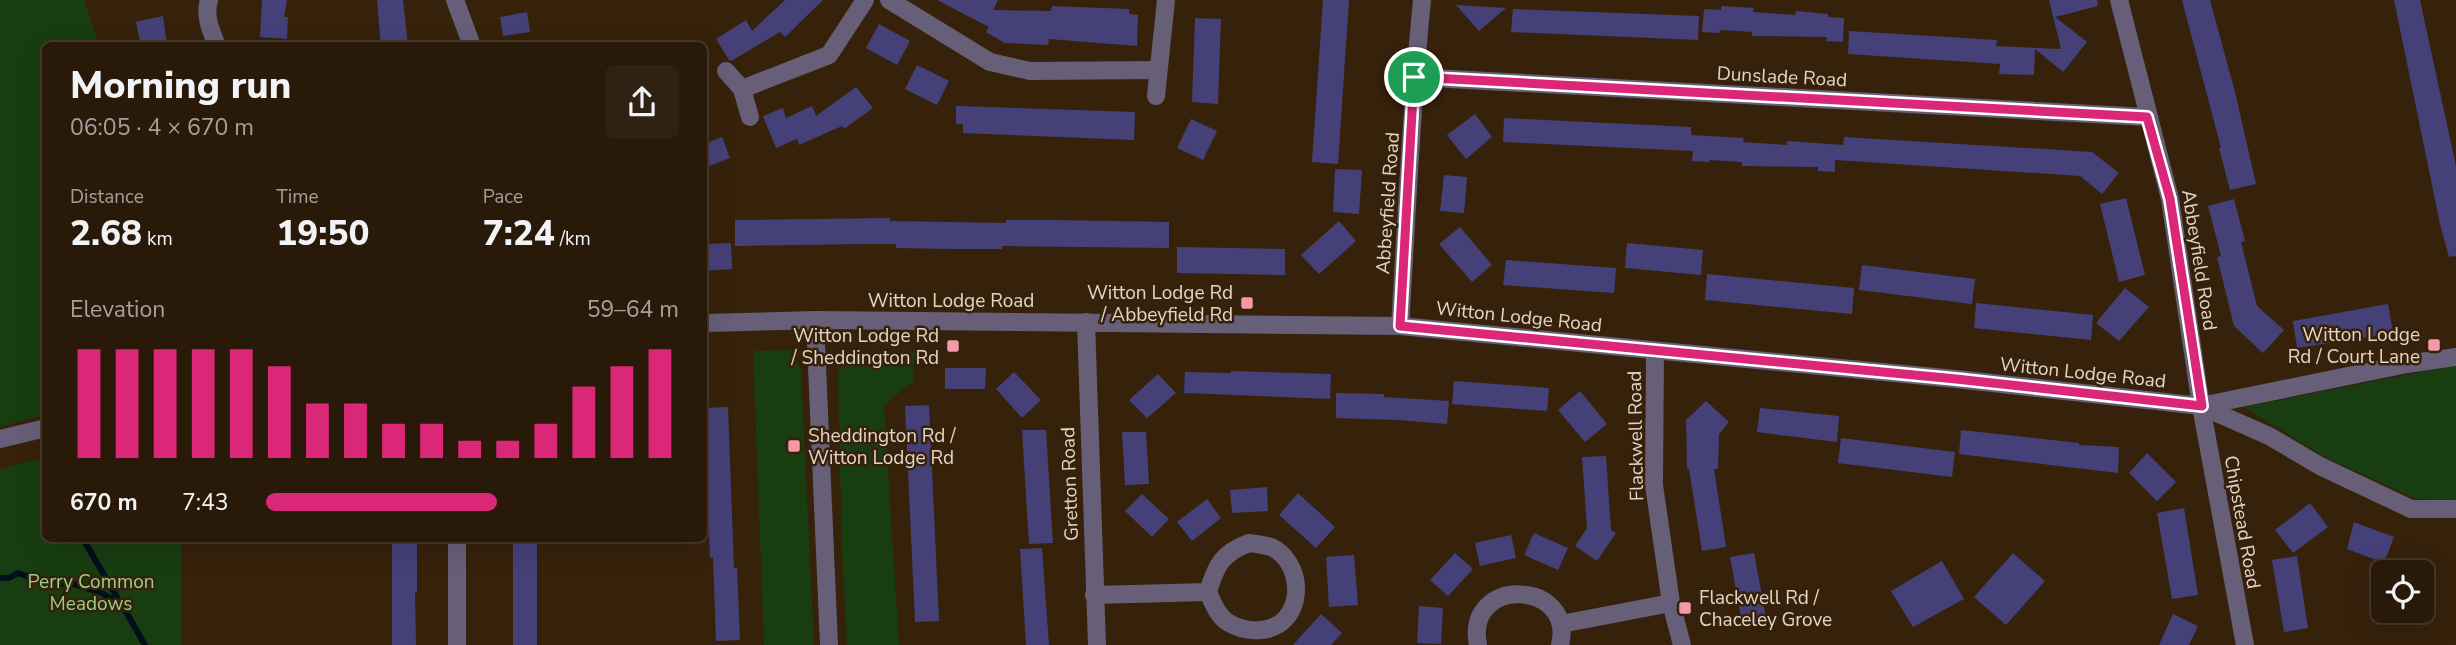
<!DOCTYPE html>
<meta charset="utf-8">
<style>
:root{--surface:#281908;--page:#302212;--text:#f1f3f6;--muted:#a5a09c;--line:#443829;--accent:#db2777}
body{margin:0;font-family:"Nunito Sans",sans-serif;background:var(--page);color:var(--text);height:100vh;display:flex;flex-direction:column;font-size:26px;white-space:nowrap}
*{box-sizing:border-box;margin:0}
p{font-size:23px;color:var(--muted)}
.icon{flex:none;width:38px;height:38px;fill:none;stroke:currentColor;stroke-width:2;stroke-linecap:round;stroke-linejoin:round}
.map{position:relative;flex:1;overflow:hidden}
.side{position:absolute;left:42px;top:42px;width:665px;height:500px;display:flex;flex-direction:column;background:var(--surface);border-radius:10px;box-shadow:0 7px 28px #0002,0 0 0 2px var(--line)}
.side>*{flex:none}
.fabs{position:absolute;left:2371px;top:560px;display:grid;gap:14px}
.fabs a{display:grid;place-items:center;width:63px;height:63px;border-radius:10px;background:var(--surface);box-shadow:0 7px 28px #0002,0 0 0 2px var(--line);font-size:35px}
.pin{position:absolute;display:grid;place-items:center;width:60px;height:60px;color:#fff;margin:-30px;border:4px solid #fff;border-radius:50%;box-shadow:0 2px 7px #0007}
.round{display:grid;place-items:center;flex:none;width:74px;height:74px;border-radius:10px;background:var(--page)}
.head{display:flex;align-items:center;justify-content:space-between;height:119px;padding:0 28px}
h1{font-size:38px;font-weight:800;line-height:52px}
.figures{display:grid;grid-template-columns:repeat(3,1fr);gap:10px;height:119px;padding:7px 28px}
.figures div{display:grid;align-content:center}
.figures b{font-size:35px;font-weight:800}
.figures small{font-size:19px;font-weight:400}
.figures p{font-size:19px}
.chart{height:196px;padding:14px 28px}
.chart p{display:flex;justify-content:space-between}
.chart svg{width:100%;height:126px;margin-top:7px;stroke:var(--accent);stroke-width:6}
ul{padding:0 28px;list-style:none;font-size:23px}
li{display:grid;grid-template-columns:112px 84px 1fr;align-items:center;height:52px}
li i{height:18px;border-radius:9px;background:var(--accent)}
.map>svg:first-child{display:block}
</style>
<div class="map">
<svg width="2456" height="645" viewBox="0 0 2456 645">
<rect width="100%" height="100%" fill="#36210b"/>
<g fill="#183d11">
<path d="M0,0H84L99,45L46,46L45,414L0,427Z"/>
<path d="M791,350L801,371L814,645H764L753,351Z"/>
<path d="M847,352H915L913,381L884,405L899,645H847L842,554L838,375Z"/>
<path d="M2456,365V500L2416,499L2325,457L2244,407Z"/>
<path d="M45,457L46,539H181V645H0V469Z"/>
</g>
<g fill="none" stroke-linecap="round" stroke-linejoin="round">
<g stroke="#010e1b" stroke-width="6">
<path d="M83,539L121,604"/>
<path d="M0,578H9L18,573L47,584H73L100,592L122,605L145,645"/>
</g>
</g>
<g fill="#454178">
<path d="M262,0H287L284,17H288L287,39L260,37Z"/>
<path d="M377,0H403L408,46H381Z"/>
<path d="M785,0H823L785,37L780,32L731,61L729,60L716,39L746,20L752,31Z"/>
<path d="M937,0H998L993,10L1051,11L1052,6L1129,9V14L1138,15L1137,46L1049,39L1048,45L1005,43L986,32L989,27Z"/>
<path d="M1323,0H1349L1338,164L1312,162Z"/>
<path d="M2049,0H2097L2098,6L2055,17L2087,42L2063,72L2035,49L2034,75L1999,74L2000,64L1848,54L1849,31L1997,40L1996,46L2061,49Z"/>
<path d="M2182,0H2210L2235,92L2256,184L2230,190L2219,148H2221Z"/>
<path d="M2394,0H2420L2456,166V256L2449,257L2440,224Z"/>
<path d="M1456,5L1506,8L1479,31Z"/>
<path d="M1721,6L1754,8L1753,12L1795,15L1796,11L1828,14V17L1844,18L1843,42L1826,41L1827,37L1752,36V32L1720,30L1719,33L1702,32L1704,9L1721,10Z"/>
<path d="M1513,9L1699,16L1698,40L1511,32Z"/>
<path d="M527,12L530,32L503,36L500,17Z"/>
<path d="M163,16L167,46H141L136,22Z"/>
<path d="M1195,18L1221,19L1218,104L1192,102Z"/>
<path d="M879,24L910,41L897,65L866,48Z"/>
<path d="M917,65L949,81L937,105L905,89Z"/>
<path d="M856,87L873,108L844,129L842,126L799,145L797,139L776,148L763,116L783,108L786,118L812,106L816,116Z"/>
<path d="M956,106L1135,112L1134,140L963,133V124H956Z"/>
<path d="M1475,114L1492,137L1466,159L1447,135Z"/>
<path d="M1504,118L1691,127V135L1744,138L1743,142L1787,145V141L1843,145L1844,137L2092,152L2119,173L2102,194L2080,176L1835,160V172L1818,171V167L1742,166V162L1709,160V162L1692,161L1693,151L1503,142Z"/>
<path d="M1191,119L1217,131L1203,160L1177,148Z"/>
<path d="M722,137L730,158L704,168V144Z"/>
<path d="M1335,169L1362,170L1359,214L1333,212Z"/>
<path d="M1444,175L1467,177L1464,213L1440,211Z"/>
<path d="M2126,198L2145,275L2119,282L2100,204Z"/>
<path d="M2234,199L2245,241L2241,242L2257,306L2284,330L2263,353L2234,326L2217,257L2221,256L2208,206Z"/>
<path d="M890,218V221L1006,223V220H1056L1169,222V248L1002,246V249H952L896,248V244H865L735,246V220Z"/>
<path d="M1339,221L1356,241L1319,274L1301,255Z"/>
<path d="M1460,227L1492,265L1472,282L1439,244Z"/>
<path d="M731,243L732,269L704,271V244Z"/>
<path d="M1627,243L1703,250L1701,275L1625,268Z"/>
<path d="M1177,247L1285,249V275L1177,273Z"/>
<path d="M1506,260L1616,268L1614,293L1503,285Z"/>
<path d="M1862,265L1975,279L1972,304L1859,290Z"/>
<path d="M1707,274L1854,288L1852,314L1705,300Z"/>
<path d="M2125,288L2149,307L2119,341L2096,323Z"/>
<path d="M1976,303L2093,315L2091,340L1974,328Z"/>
<path d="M2388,304L2393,333L2297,348L2293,321Z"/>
<path d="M945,368H986L985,389H945Z"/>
<path d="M1231,371L1331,374L1330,399L1184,393L1185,372L1231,373Z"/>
<path d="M1014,372L1041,400L1022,418L996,389Z"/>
<path d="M1158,374L1176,393L1147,418L1129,400Z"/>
<path d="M1454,381L1549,388L1547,411L1452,404Z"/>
<path d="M1580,391L1607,424L1585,442L1558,410Z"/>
<path d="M1336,393L1384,394V397L1449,401L1447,424L1398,420L1336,418Z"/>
<path d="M1706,401L1729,422L1719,434L1718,469H1714L1726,547L1702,551L1689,469H1687L1686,420Z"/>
<path d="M929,405L939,621L915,622L905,406Z"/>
<path d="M728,407L734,568H737L740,640L716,641L713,557L710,558L704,408Z"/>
<path d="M1760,408L1839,416L1837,442L1757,432Z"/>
<path d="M1022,430H1046L1053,543L1029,544Z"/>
<path d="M1961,430L2079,443V445L2119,447L2118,473L1959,454Z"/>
<path d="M1122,432H1146L1149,484L1125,485Z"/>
<path d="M1841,438L1955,452L1952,477L1838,463Z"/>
<path d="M2147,453L2176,482L2157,501L2129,473Z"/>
<path d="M1606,456L1611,530L1616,533L1597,561L1575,546L1587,528L1582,457Z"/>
<path d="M1267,487L1268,511L1232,513L1230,490Z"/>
<path d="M1298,493L1335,527L1316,548L1279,515Z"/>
<path d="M1142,494L1169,519L1152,537L1125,511Z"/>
<path d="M1207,499L1221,518L1192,541L1177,522Z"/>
<path d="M2310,503L2328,527L2293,553L2275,530Z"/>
<path d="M2184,508L2198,595L2172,599L2157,513Z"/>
<path d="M2354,522L2394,537L2384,563L2347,549Z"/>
<path d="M1534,533L1568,548L1558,570L1524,555Z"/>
<path d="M1511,535L1516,558L1480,566L1475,543Z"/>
<path d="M392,539H417V592H415L416,645H392Z"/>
<rect x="513" y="539" width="24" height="106"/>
<path d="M1042,548L1049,645H1026L1020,549Z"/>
<path d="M1455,553L1473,569L1448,596L1430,580Z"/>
<path d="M1754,553L1767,623L1743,627L1730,557Z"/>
<path d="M2013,553L2045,581L2006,625L1974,597Z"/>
<path d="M1354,555L1358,605L1329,607L1326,557Z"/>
<path d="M2297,556L2308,628L2284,632L2272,560Z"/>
<path d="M1942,561L1964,599L1913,627L1891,591Z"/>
<path d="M1419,606L1443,608L1441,644L1417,643Z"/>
<path d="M1321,614L1342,633L1331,645H1293Z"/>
<path d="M2173,614L2198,626L2189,645H2159Z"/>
</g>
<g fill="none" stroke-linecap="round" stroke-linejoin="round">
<g stroke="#675f78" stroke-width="18">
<path d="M209,0C204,16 211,31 217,46"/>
<path d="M455,0L472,46"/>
<path d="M889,0L990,62L1030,71L1158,70"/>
<path d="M2119,0L2170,199L2201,406L2245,645"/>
<path d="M726,71L742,89L829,55L865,0"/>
<path d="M1414,77L2147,117"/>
<path d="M742,89L750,117"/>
<path d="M1156,96L1166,0"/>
<path d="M815,320L829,645"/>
<path d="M1086,322L1097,645"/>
<path d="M704,323L815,320L1400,326L1956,379L2201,406L2407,364L2456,357"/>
<path d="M1400,326C1407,217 1411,108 1422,0"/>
<path d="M1655,351L1654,485L1671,603L1682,645"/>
<path d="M2201,406L2269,436L2320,466L2411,509H2456"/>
<path d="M0,439L46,428"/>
<path d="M457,539V645"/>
<path d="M1249,543C1256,544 1265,545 1271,547C1297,559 1304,597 1286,618C1272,634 1246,633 1229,623C1218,617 1213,603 1208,592C1216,565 1222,553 1249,543Z"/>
<path d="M1094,595L1208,592"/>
<path d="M1561,624L1671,603"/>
<path d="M1478,645C1464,575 1576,580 1560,645"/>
</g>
</g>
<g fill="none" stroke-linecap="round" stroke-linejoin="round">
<g stroke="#fff" stroke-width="14">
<path id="route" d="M1414,77L2147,117L2170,199L2202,406L1956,379L1400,326Z"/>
</g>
<use href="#route" stroke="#db2777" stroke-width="9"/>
</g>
<g fill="#f39aa8" stroke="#36210b" stroke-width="2.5">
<rect x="1240" y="296" width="14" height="14" rx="3.5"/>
<rect x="2427" y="338" width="14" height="14" rx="3.5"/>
<rect x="946" y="339" width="14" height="14" rx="3.5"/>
<rect x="787" y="439" width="14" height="14" rx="3.5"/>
<rect x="1678" y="601" width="14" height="14" rx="3.5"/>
</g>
<g text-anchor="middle" stroke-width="5" stroke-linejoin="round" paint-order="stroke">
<g font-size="19" fill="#e2d4c7" stroke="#36210b">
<text transform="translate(1782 76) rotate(3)" y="7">Dunslade Road</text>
<text transform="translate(1387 203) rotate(-86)" y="7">Abbeyfield Road</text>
<text transform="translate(2200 260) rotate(81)" y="7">Abbeyfield Road</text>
<text x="951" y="307">Witton Lodge Road</text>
<text transform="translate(1519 316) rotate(6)" y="7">Witton Lodge Road</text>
<text transform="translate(2083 372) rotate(6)" y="7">Witton Lodge Road</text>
<text transform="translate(1635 436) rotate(-91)" y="7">Flackwell Road</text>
<text transform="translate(1069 484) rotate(-92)" y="7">Gretton Road</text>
<text transform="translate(2243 522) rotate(80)" y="7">Chipstead Road</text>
</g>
<g font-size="19" fill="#e2d4c7" stroke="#36210b" text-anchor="end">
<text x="1233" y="299">Witton Lodge Rd<tspan x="1233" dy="22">/ Abbeyfield Rd</tspan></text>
<text x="2420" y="341">Witton Lodge<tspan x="2420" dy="22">Rd / Court Lane</tspan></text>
<text x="939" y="342">Witton Lodge Rd<tspan x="939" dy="22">/ Sheddington Rd</tspan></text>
<text x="808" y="442" text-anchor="start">Sheddington Rd /<tspan x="808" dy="22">Witton Lodge Rd</tspan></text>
<text x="1699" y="604" text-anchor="start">Flackwell Rd /<tspan x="1699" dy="22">Chaceley Grove</tspan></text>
</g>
<g font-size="19" fill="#93d288" stroke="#36210b">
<text x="91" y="588">Perry Common<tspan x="91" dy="22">Meadows</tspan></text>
</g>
</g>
</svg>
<div class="fabs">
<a><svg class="icon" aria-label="locate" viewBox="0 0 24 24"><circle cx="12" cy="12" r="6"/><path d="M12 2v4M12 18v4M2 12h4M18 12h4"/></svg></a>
</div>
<div class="pin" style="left:1414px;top:77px;background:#1e9e55"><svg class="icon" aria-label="arrive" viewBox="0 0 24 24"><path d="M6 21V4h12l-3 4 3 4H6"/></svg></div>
<section class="side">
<div class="head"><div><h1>Morning run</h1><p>06:05 · 4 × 670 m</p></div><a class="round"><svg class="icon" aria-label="share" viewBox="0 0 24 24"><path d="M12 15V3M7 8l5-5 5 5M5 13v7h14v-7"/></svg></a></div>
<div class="figures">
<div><p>Distance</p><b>2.68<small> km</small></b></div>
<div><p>Time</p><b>19:50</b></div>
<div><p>Pace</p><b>7:24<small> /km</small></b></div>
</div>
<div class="chart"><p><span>Elevation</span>59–64 m</p>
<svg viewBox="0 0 160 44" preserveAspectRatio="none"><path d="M5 44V6M15 44V6M25 44V6M35 44V6M45 44V6M55 44V12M65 44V25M75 44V25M85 44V32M95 44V32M105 44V38M115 44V38M125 44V32M135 44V19M145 44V12M155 44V6"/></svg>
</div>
<ul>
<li><b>670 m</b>7:43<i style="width:56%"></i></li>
</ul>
</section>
</div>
